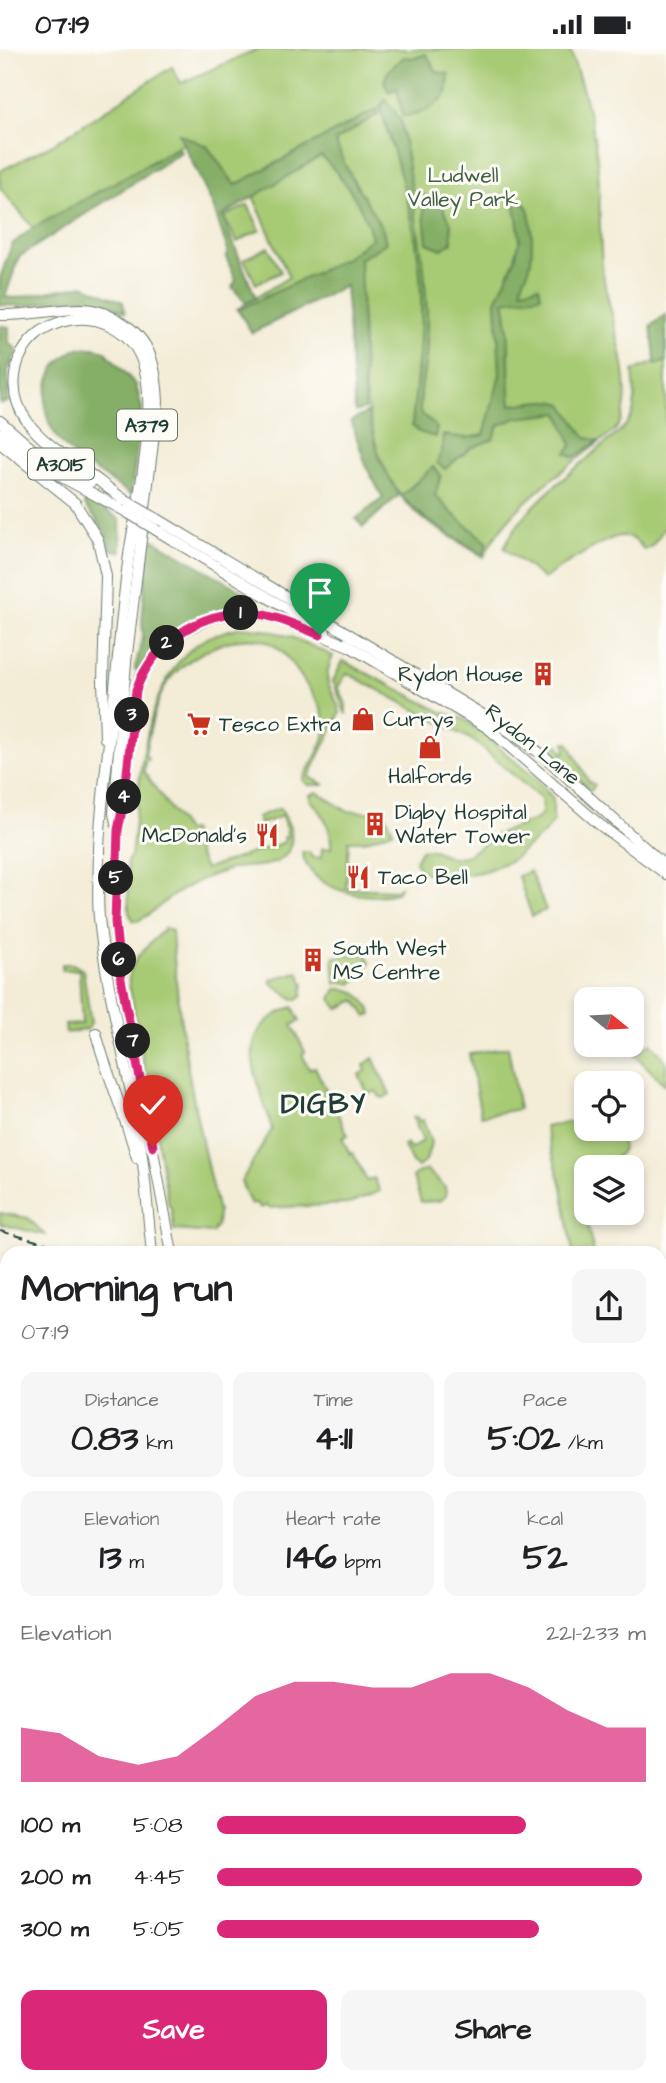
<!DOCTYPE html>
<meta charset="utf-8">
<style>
:root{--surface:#fff;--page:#f6f6f6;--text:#202124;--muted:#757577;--accent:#db2777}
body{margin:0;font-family:"Architects Daughter",sans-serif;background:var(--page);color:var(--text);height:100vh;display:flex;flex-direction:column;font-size:26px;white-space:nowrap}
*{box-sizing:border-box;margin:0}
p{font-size:23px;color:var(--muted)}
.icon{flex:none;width:38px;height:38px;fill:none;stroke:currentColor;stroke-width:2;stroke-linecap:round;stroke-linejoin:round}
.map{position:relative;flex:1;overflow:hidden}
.sheet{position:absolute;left:0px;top:1197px;width:667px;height:838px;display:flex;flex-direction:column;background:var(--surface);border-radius:21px 21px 0 0;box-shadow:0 4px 10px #0003}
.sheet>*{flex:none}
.needle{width:46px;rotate:108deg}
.tools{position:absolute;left:574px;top:938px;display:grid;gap:14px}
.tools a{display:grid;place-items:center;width:70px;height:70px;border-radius:14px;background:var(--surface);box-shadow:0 4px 10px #0003;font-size:35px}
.pin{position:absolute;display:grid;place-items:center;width:60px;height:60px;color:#fff;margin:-72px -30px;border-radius:50% 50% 50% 0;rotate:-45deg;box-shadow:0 0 7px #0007}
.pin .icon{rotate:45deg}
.km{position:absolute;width:35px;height:35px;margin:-18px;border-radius:50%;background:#222;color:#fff;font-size:19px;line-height:35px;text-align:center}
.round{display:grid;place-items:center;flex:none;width:74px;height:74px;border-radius:14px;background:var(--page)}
.overview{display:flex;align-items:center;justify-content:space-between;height:119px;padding:0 21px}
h1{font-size:38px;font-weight:700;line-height:52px}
.stats{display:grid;grid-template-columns:repeat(3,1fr);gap:10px;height:119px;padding:7px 21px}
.stats div{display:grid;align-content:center;border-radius:14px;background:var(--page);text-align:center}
.stats b{font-size:35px;font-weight:700}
.stats small{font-size:19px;font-weight:400}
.stats p{font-size:19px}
.chart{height:196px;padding:14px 21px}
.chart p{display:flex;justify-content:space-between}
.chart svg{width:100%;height:126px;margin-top:7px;fill:var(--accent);opacity:.7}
.cta{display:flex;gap:14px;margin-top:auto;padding:14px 21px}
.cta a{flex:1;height:80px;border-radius:14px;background:var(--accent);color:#fff;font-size:28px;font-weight:700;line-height:80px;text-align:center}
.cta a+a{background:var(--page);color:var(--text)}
ul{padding:0 21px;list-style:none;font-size:23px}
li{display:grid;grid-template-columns:112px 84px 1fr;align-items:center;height:52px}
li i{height:18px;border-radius:9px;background:var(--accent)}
.status{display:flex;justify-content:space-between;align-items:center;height:49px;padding:0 35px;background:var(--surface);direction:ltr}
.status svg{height:19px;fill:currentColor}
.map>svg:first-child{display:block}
</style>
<div class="status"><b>07:19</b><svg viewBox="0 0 49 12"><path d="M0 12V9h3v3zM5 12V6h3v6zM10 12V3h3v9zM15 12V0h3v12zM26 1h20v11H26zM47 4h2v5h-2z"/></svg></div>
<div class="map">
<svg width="666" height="2034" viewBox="0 0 666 2034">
<rect width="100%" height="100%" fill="#fdfcf7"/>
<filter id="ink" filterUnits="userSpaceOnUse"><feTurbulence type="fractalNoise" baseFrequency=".0143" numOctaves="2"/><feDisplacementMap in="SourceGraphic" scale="14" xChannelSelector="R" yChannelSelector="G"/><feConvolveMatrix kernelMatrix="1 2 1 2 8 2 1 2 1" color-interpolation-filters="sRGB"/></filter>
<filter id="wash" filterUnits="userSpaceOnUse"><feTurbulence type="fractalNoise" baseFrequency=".00686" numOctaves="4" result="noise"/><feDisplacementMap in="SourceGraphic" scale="28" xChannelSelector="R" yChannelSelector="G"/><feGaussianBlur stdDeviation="1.57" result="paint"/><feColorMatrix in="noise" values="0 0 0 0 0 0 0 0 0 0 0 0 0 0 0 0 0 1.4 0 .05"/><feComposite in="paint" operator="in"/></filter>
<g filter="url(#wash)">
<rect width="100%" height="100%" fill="#f3ecd6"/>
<g fill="#a7ca74" stroke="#638454" stroke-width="2">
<path d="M258,0H570C582,38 595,79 598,119C601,156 598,195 604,231C610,268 642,351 615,381C572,416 507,456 484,508C463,495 429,477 412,460C357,405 363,302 359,229L250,280L237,260L289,228L253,147L218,160L183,95L33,179L0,139V122L55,94L172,18L181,34Z"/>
<path d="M248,156L260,181L237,193L224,168Z"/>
<path d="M268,198L281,223L256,235L244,210Z"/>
<path d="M666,271V477L652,497L644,501C639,493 631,487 621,487C609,487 555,521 544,530L504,499C521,460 570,425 602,397C613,387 626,380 632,366C637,353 634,336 633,322L655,313L653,276Z"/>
<path d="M240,578C278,580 300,591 333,607C319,637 334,638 340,664L309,728L325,736H308L303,731C310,714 326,696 325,677C325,658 311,644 302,629C294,617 284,601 270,594C238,579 185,607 167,634C154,655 150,681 145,705L148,710L145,713L144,723L186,782L191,781L197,797L195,799L205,820L285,793L284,788L288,787L282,767L260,775L257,768L280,759C288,772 297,788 287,804C277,820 248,816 231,820C208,826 187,836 168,850C157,858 150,867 137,872H133L129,863L127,812L131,807C140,742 139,639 196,596C208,586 225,583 240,578Z"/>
<path d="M343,612L442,663L464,670L534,728L553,749V773L544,784L512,811L485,822L465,826H431L420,821L415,812L421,801L431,800L452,809L468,806L496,786L537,770L542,764V751L474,692L347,624L338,638L346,655V666L333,632Z"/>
<path d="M565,693H568L589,733L595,736L591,742L555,706L552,698L559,696L563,704L566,702Z"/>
<path d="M317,743L347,762L381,764L386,767L393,782L364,792H349L346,839L395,841L400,838L397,844C364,853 310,841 302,803H310L311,808L321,809L322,799H331C332,781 324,763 310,751V746Z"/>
<path d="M530,822L546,861L532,867L518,827Z"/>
<path d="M165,879L172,882C178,980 195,1067 218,1163L217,1176L212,1184L174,1181L171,1158L169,1157L165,1135L129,934C127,912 151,894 165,879Z"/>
<path d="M366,905L370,914L352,935L342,933L335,935L333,908Z"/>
<path d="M62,915H73L83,921L91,974L88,980L66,984L65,976L82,975L79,921H62Z"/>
<path d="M298,923L304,935L302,948L295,951L271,934V930Z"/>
<path d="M336,940C355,938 366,951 372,965L367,968L356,951L338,960L331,950Z"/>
<path d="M293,958L300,972L292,976L305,1003L302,1005L309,1020L315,1018L348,1086L342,1089L350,1105L353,1104L367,1132L374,1129L380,1142L348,1155L268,1159L267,1156L261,1159L256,1154L251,1156L241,1133L272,1080C258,1029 228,981 293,958Z"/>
<path d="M651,994L666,1012V1037L635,1006Z"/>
<path d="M508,998L519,1060L481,1067L469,1005Z"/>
<path d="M373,1009L390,1045L383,1049L379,1047L376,1042L368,1045L359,1026L366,1022L364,1016Z"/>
<path d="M417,1068L419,1073L423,1071L431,1094L426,1112L418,1118L412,1114L404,1097L407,1095L410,1100L423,1092L413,1069Z"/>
<path d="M586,1070V1080H619C627,1111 621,1097 609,1118H586V1164H589L586,1169L594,1204H573L562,1138L545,1078Z"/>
<path d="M427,1121L445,1138L446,1147L439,1152L421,1153L413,1128L417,1124Z"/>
<path d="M0,1164L28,1169L45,1186L0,1175Z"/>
<path d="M0,1478L7,1482V1559L0,1554Z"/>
<path d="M0,1697L7,1700V1812L0,1820Z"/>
<path d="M7,1852V1956L0,1960V1863Z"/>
</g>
<g fill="#85ae66" stroke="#52764d" stroke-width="2">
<path d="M426,5L437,23L449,25L447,44C435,59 422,66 403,67L397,39L389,43L384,32L389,21L404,8L415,9Z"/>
<path d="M386,50L401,72L424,220L427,263V302L421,341L420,363L437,379L435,388L419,383L412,376C416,333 422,290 421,247C420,183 399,119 380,58Z"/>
<path d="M377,60L378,65L335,92L346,118L383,181L386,194L360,210L365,360L355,363L345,237L252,284L238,261L345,210L372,189C364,158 344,129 321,107L222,167L256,249L246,254L232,238L236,231L226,208L228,202L213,157L179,85L207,97L235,136Z"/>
<path d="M179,98L181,103L19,208L5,248L15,249L84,236L123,253L125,263L106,254L77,249L24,257L0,256V229L12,195L33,179Z"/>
<path d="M422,146L440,153L451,174L452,193L442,200L427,194Z"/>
<path d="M514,149C517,151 521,151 524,154C534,162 533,208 529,220C526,228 521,231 522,241L539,237L541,247L504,252C512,286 507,321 511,356C528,355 545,348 563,355L585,388L599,392L574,408L566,404L572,396L559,364L517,369L499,376L493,390L471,399L445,420L437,414L442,401L443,386L466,389L484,386L500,325L496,252L515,210L520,190Z"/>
<path d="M666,265V312L656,316L651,277Z"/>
<path d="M0,277L9,278V294L18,301L8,320V353L0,355Z"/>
<path d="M78,299H94L105,302L136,336L142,360L131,446C94,418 35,395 47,340C51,319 60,309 78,299Z"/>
<path d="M368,363L380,411L399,446L363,478L356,470L383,449L367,419L351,372Z"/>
<path d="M433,418L441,426L435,446L452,464L487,493L483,506L426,470L401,447Z"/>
<path d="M88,451H92L120,471L121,503L110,500C105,477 97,473 84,455Z"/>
<path d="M149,488L249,546L238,554L194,571L156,596L138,622L135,621V618L143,588L142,572Z"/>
<path d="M416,2028H494L513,2034H422Z"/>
</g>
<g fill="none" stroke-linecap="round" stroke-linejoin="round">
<g stroke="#5cc8d5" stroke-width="2">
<path d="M419,2028L431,2034"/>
<path d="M139,2029L140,2028"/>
</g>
<g stroke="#5cc8d5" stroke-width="10">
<path d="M137,2028L144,2034"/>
<path d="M14,2034L42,2028"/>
</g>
</g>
</g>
<g filter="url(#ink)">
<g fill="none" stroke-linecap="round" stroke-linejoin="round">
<g stroke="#697a6d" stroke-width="11">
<path id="secondary" d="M660,1845L666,1848"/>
</g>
<g stroke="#697a6d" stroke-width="12">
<g id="primary">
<path d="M0,266C27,267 54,260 81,260C92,260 103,263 112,268C150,286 156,314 158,353L126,613L114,765L117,777"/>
<path d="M0,372L32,400L91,433"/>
<path d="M0,384L60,427L125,462"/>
<path d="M0,394L75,454L98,491L106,527L103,632L105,689"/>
<path d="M126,452C110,441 96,429 80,418C43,392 0,363 19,310C27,292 42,279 61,273C97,262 134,281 144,318C157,365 138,450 130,499C122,555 118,612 112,668C107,712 101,755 99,799C99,822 97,846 99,869C106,938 124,1004 137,1073C145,1116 147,1160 152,1204"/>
<path d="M159,471L503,678L544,707L666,818"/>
<path d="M158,482L325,583"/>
<path d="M344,594L488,679L600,776L666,825"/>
<path d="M96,984C107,1026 125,1066 137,1109"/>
<path d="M172,1204L121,930L115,873L118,781L124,752L133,652L141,627L149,614L158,602L187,580L213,568L238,563L264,566L283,571L349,597"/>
</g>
</g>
<g stroke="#697a6d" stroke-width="13">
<g id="trunk">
<path d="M0,1975L7,1971"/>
<path d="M0,1983L7,1980"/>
</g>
</g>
<g stroke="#697a6d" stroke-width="13">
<g id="motorway">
<path d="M0,1615L7,1620"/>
<path d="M0,1634L7,1640"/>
<path d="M0,1651L7,1657"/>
<path d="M0,1664L7,1671"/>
<path d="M521,2028L537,2034"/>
<path d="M557,2028L570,2034"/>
<path d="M590,2028L606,2034"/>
</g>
</g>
<use href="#secondary" stroke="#fff" stroke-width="9"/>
<use href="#primary" stroke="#fff" stroke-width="10"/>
<use href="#trunk" stroke="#fff" stroke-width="10"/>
<use href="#motorway" stroke="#fff" stroke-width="10"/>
<g stroke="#1f3d34" stroke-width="2" stroke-dasharray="10 5" stroke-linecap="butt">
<path d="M0,1182L81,1204"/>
<path d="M660,1357L666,1359"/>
</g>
<g stroke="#697a6d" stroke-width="12" stroke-linecap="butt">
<g id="primary-bridge">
<path d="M126,452L159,471"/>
<path d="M125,462L158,482"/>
</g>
</g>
<use href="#primary-bridge" stroke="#fff" stroke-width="10"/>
</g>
</g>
<g fill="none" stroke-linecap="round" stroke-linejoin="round" filter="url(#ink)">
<g stroke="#fff" stroke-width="14">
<path id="route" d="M153,1098L121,930L115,873L118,781L124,752L136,641C154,590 209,555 264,566C283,570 302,579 320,586"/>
</g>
<use href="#route" stroke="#db2777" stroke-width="9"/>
</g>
<defs>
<g id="building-bare" transform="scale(1.89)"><path d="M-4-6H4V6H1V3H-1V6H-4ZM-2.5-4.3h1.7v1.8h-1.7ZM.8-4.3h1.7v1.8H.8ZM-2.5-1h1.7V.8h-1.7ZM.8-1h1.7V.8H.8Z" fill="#c8321e" stroke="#fdfcf7" stroke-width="2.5" paint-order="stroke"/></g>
<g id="shop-bare" transform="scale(1.89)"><path d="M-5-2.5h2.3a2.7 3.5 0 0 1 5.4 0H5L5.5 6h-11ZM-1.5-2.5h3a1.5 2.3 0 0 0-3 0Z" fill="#c8321e" stroke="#fdfcf7" stroke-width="2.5" paint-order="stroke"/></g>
<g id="supermarket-bare" transform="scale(1.89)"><path d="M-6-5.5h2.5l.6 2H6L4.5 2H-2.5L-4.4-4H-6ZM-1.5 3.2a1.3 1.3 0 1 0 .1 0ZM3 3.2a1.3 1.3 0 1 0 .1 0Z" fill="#c8321e" stroke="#fdfcf7" stroke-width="2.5" paint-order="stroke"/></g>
<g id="restaurant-bare" transform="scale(1.89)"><path d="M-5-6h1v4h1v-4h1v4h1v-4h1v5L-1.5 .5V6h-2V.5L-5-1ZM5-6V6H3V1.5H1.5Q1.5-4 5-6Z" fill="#c8321e" stroke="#fdfcf7" stroke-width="2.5" paint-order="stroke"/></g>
</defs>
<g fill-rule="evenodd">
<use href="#building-bare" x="543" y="625"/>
<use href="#shop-bare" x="363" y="670"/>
<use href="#supermarket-bare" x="199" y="675"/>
<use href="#shop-bare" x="430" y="698"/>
<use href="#building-bare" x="375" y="775"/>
<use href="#restaurant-bare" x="267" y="786"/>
<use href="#restaurant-bare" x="358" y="828"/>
<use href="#building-bare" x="313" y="911"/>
</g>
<g text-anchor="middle" stroke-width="6" stroke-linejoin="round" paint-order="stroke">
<g fill="#fdfcf7" stroke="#62766e" stroke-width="2">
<rect x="117" y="360.5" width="60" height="31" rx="5"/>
<rect x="28" y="399.5" width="66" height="31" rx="5"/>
</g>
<g font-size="19" font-weight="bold" fill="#1f3d34">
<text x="147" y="383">A379</text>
<text x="61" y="422">A3015</text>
</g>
<g font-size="21" fill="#416044" stroke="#fdfcf7">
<text x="463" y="133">Ludwell<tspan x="463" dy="24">Valley Park</tspan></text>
</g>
<g font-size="21" fill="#1f3d34" stroke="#fdfcf7" text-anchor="start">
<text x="523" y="632" text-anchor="end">Rydon House</text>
<text x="383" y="677">Currys</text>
<text x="219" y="682">Tesco Extra</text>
<text x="430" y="734" text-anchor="middle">Halfords</text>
<text x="395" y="770">Digby Hospital<tspan x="395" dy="24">Water Tower</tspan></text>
<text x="247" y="793" text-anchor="end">McDonald's</text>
<text x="378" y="835">Taco Bell</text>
<text x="333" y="906">South West<tspan x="333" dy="24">MS Centre</tspan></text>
</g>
<g font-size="21" fill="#1f3d34" stroke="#fdfcf7">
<text transform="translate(533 695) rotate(39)" y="7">Rydon Lane</text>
</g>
<g font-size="28" font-weight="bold" letter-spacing="2" fill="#1f3d34" stroke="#fdfcf7">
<text x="324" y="1064">DIGBY</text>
</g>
</g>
</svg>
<div class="tools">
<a><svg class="needle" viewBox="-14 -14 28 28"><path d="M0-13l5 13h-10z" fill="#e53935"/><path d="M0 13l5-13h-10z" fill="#757577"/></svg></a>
<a><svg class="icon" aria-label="locate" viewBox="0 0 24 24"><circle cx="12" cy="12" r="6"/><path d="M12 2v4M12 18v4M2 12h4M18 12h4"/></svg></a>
<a><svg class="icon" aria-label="layers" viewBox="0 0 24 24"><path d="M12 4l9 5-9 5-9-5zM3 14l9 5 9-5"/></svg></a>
</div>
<div class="pin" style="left:320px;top:586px;background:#1e9e55"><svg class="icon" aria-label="arrive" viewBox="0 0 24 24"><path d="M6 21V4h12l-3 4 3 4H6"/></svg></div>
<div class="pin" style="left:153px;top:1098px;background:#d93025"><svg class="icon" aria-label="check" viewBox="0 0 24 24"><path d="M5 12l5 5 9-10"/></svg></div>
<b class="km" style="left:241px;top:564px">1</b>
<b class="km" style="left:167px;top:594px">2</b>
<b class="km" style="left:132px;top:666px">3</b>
<b class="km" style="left:124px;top:748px">4</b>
<b class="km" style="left:116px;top:829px">5</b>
<b class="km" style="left:119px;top:911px">6</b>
<b class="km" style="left:133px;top:992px">7</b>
<section class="sheet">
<div class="overview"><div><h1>Morning run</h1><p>07:19</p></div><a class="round"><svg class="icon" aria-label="share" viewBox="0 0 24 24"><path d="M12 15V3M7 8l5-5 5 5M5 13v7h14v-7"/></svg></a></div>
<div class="stats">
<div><p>Distance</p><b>0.83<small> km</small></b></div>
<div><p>Time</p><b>4:11</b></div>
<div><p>Pace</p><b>5:02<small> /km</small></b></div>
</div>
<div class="stats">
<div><p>Elevation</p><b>13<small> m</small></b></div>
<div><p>Heart rate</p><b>146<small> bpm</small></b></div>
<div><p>kcal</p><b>52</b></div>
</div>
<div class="chart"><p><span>Elevation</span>221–233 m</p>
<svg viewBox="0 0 160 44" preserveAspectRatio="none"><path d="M0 44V25L10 27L20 35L30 38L40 35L50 25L60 14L70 9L80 9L90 11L100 11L110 6L120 6L130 11L140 19L150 25L160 25V44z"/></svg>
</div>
<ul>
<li><b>100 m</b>5:08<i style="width:72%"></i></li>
<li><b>200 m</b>4:45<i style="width:99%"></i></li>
<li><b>300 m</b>5:05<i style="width:75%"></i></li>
</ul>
<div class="cta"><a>Save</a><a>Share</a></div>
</section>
</div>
